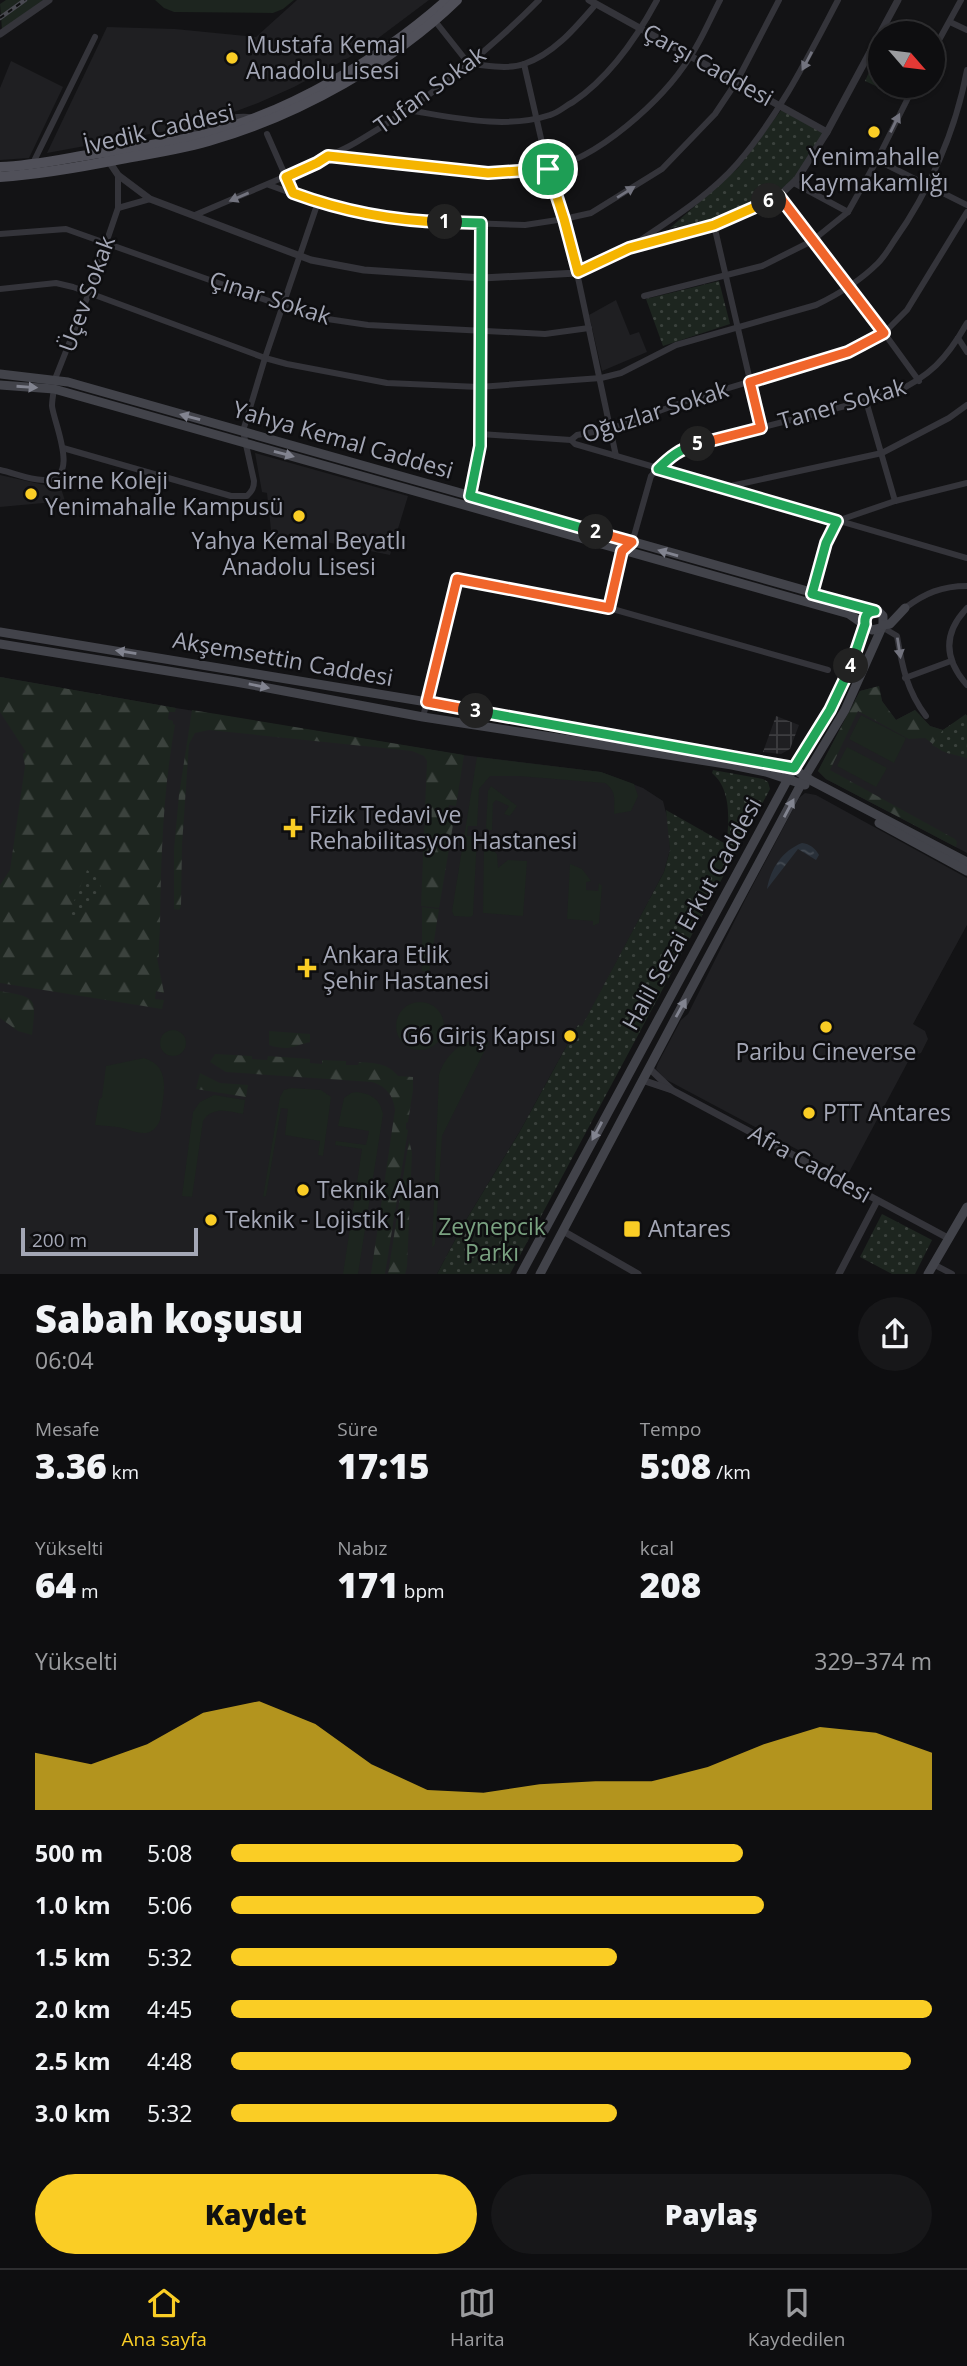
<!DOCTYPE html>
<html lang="tr">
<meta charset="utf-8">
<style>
:root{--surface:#0e0e10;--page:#171719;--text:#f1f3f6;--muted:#9b9c9f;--line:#2e2e30;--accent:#facd25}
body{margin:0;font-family:"Open Sans",sans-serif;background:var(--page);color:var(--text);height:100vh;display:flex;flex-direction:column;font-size:26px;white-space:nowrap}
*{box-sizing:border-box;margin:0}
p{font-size:23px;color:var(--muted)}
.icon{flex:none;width:38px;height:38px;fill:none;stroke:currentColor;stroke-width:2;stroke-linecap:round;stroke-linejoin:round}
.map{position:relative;height:1274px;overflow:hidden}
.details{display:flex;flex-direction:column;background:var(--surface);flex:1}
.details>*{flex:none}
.needle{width:46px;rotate:118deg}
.controls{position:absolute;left:868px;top:21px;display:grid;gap:14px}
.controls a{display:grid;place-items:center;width:77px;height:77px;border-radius:50%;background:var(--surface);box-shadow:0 2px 5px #0004,0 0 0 2px var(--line);font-size:35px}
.scale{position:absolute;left:21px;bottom:18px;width:177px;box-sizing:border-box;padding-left:7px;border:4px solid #a4a7b6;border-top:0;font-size:19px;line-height:24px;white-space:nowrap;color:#a4a7b6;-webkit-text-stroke:5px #0e0e10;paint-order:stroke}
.pin{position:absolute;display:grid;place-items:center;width:60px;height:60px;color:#fff;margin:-30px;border:4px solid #fff;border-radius:50%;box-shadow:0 2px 7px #0007}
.km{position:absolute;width:35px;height:35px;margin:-18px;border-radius:50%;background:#222;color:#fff;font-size:19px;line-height:35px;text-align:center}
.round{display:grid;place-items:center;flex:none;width:74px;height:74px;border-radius:37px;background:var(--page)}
.summary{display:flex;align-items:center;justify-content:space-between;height:119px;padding:0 35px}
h1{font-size:38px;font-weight:800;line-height:52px}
.stats{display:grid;grid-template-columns:repeat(3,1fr);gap:10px;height:119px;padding:7px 35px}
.stats div{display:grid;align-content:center}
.stats b{font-size:35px;font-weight:800}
.stats small{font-size:19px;font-weight:400}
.stats p{font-size:19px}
.chart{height:196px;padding:14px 35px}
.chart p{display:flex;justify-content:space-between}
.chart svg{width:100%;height:126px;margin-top:7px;fill:var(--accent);opacity:.7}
.button{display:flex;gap:14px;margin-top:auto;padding:14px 35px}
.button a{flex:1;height:80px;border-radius:42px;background:var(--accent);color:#111;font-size:28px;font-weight:800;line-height:80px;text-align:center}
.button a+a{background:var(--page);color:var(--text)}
ul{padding:0 35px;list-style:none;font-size:23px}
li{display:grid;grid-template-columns:112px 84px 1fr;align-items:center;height:52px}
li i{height:18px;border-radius:9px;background:var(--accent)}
.menu{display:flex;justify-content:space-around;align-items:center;height:98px;border-top:2px solid var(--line);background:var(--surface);font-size:19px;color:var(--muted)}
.menu a{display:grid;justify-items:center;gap:4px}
.menu .selected{color:var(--accent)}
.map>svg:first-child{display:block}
</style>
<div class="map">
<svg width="967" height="1274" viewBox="0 0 967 1274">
<defs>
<pattern id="industrial-grid" width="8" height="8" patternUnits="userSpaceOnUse" patternTransform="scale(1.75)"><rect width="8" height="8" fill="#1f1f22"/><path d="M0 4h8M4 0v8" fill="none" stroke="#3d3d40"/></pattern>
<pattern id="forest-firs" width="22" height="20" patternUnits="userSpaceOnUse" patternTransform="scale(1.75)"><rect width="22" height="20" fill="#1d251f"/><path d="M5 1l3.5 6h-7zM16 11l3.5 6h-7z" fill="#3b423d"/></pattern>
<pattern id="park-dots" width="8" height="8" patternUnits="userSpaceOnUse" patternTransform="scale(1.75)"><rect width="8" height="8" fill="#1d251f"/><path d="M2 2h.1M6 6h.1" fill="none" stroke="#3b423d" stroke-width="1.8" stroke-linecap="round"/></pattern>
<pattern id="water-ripples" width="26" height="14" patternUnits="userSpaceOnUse" patternTransform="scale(1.75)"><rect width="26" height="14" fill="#293039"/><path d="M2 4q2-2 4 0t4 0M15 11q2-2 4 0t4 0" fill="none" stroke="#454b53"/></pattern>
</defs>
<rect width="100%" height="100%" fill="#131315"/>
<g fill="#1f1f22">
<path d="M297,0H429L361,51L294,87L258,103L199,125L47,153L107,27L175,29L256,37Z"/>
<path d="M11,61L63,87L29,158L0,160V88Z"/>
<path d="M616,300L630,335L639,332L647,352L602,371L589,315Z"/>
<path d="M255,453L408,496L390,555L321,541L272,539L267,493L262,492Z"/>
<path d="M0,475L49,486L59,482L65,501L0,507Z"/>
<path d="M0,677L176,708L463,755L601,772L643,788L663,801L669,824L670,850L664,872L582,1027L578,1025L519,1133L463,1225L437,1274H0Z"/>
<path d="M879,686L882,701L896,720L915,710L930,726L943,730L967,715V853L826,779L818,771L860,691Z"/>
<path d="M805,793L816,795L967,878V925L913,1024L925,1031L928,1039L921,1053L911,1056L847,1176L665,1079L656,1069L658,1063L681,1020L688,1014L745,900L799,798Z"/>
</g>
<path fill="url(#industrial-grid)" d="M776,716L799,725L790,749L781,754L763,752Z"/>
<g fill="#1d251f">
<path d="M6,0H43L2,30L0,4Z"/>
<path d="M155,0H294L283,9L273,13L174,12L164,8Z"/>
<path d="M861,715L906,738L894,763L849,739Z"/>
<path d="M847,747L887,768L876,787L837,766Z"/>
<path d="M477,757L601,772L634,784L638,796L631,811L614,814C614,801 617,791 605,783L518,776H490L479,789L477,826H468L467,836H477L473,915L471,917L454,916L452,911Z"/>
<path d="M491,786L517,806L510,816L504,814L509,806L496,800L493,803L492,830H489L486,828L488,791Z"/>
<path d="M486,843L497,854L498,868L508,860L527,861L523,916L483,913L484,845Z"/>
<path d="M570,864L582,869L591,881L586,882V890L598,891L599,883L602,886L599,923L593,926V921L567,919Z"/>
<circle cx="420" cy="1026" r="24"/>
<circle cx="173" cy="1043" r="13"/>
<path d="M470,1041L489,1042L442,1136L435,1244L432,1248L439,1075C443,1060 456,1046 470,1041Z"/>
<path d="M144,1058C173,1067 163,1096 160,1120C153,1137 142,1134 129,1130C119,1126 106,1126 95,1125L99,1100L102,1097L106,1066Z"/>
<path d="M291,1088L321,1090L331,1097L323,1156L318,1155L320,1141L285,1135L288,1109L281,1108L266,1196L263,1197L280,1097L284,1090Z"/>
<path d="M357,1092C372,1094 380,1099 383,1114L358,1274H343L362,1149L335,1145L336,1141L366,1145L369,1131L338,1126L344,1098L351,1093Z"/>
<path d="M214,1095L245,1100L243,1114C228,1111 212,1106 203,1121L192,1197L182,1196L193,1112L200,1102Z"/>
</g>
<g fill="url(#forest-firs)">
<path d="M0,677L176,708L175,712H169L168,719L173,721V724L175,725C163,791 161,857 160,925C160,936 158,946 159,957L157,958L164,993L156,991L155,999L164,1000L162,1009L0,983V885L10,870L25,766L23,754L26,752L0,712Z"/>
<path d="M879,686L882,701L896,720L915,710L930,726L943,730L967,715V758L942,751L925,738L909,739L858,711L830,770L955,839L957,842L956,847L826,779L818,771L860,691Z"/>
<path d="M192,710L464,755L456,806L449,805L447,817L454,819L439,908L421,906L427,761L424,756L412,751L209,730L195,733L189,744L182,845L181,906L179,910L174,909V849L179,795Z"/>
<path d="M422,907L439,909L429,972L422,971Z"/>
<path d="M0,991C38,998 36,997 32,1035L18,1031L0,1018Z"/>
<path d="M269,1031L310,1034V1042C291,1047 288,1051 269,1045Z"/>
<path d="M215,1054L252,1056V1059L267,1060L268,1056L310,1059V1063L322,1064V1060L346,1061V1065H358L359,1062C374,1063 388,1063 398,1076L413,1077V1090L408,1122L406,1123V1129L408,1130L385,1274H371L395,1110C393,1095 386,1086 372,1082L226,1072L210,1062Z"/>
<path d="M200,1073L220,1083L248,1085L246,1097L196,1089Z"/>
<path d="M409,1140L412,1153L407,1267L405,1274H388Z"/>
</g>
<g fill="url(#park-dots)">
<path d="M876,57L880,59V86H910L904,99L865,81Z"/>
<path d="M782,109L825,134L793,180L771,197L715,221L670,228L738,168Z"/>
<path d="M719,281L730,324L663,346L646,299Z"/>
<path d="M966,714L967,758L947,753L932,745L943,730Z"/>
<path d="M713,770L763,779L768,782L770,789L510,1274H437L463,1225L519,1133L578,1025L582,1026L664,872L670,850L666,810L724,843L727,840C729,818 731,789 712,773Z"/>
<path d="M87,870C116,889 93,904 75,919L69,916L70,911Z"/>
<path d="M882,1214L932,1240L915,1274H892L860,1257Z"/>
</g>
<path fill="url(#water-ripples)" d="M802,843C810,844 815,848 819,855L816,860L798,849L767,889C771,868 782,851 802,843Z"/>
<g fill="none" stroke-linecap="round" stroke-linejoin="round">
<g stroke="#34343a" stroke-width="6">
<path d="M435,21L469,64C486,65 508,70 524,64C554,54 576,27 596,4"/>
<path d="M950,22L967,30"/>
<path d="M870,51L880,55"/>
<path d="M933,51L961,0"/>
<path d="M524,64L548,169L564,219L577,273L616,456"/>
<path d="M407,110C452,117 505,130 550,115C558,113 565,106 573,102C610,77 636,39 657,0"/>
<path d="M267,134L293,193"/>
<path d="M328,156C399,162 474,181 546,169C597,160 663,100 690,57C702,39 710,19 720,0"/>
<path d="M877,160L967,205"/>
<path d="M32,165L95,37"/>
<path d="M794,183L848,212"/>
<path d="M269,185L324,205L412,221L525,225L564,219L591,213L662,169L715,114L737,81L779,0"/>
<path d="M779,196L812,241L850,286L919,381"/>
<path d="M118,208L150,199"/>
<path d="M195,215L317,163C331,154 346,149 360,140C422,104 489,51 539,0"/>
<path d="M714,225L761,428"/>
<path d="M0,234L66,229L314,317L368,325L545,334L589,328"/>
<path d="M632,246C668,221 708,197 737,164C780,114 808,57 838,0"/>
<path d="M0,289L56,283L73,287L265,358L287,364L387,383L479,387L601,378L621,373L676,345L816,305C839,294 860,281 878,263C884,257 889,249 894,241C929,192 956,130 967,70"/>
<path d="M644,296L762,266L812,241L848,212L877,160L914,86"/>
<path d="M958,338L967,352"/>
<path d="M55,379L89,293L118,208V175"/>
<path d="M866,401L895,501"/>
<path d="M480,434L571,440L577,435L610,429L692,399L848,352L884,333L907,310L967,212"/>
<path d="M571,440L575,444L967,558"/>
<path d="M63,448L231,496H247C252,491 254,488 254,481L243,431L265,358L318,202"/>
<path d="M0,470C14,473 29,480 43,480C82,482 54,424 52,406C52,401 53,395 54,389"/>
<path d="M726,487L882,453L949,418L967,405"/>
<path d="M470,496L480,446L481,223"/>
<path d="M812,594L826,543L837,521L895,501L967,483"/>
<path d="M609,608L623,551L632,543L651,476L671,455L682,448L892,394C930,376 946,360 967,323"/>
<path d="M905,608C925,593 942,586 967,586"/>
<path d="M967,608C943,633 944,659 967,685"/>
<path d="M882,627L897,636C902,666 907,691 926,716"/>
<path d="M905,678L951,661"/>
<path d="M423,717L457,579L609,608L828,670"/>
<path d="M933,1264L952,1274"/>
</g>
<g stroke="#34343a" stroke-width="7">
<path d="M589,0L827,132"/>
<path d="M0,34L49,0"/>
<path d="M185,138C197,124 235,115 252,118"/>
<path d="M108,160L118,175L150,199L311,260L364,270L482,278L577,273L629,248L714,225L779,196L797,179L827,132L898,0"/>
<path d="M649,1068L671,1089"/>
<path d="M642,1080L672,1090L948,1238"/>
<path d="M563,1231L638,1274"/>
<path d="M839,1274L877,1201"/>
</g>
<g stroke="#42434a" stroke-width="9">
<path d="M0,374L68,382L878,611L883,616V625L845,710L806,775L675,1019L540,1274"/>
<path d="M0,385L54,389L93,400L849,614L872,630L881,628"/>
<path d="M883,625L890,624L905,608"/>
<path d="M0,632L427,702L794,769L812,781L967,862"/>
<path d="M0,644L236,682L423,717L732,765L766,772L805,785"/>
<path d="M879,823L967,871"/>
<path d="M521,1274L797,762L844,683L854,660L865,624V617L869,612L875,611"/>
<path d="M928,1274L967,1207"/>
</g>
<g stroke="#505059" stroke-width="10">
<path d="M0,167C34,166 67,158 100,153C136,147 171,143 206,134C290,112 382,58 447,0"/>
<path d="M0,177C41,174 81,167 121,159C153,153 184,149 215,139C300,114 393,62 457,0"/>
</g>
<g stroke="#494a51" stroke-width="4.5">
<path id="rail" d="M0,18L25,0"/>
</g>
<use href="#rail" stroke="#0e0e10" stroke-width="2" stroke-dasharray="5" stroke-linecap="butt"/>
</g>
<defs><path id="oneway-solid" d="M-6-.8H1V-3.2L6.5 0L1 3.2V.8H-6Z" transform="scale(1.75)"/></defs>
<g fill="#72737e">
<use href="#oneway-solid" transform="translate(807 61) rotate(118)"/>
<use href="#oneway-solid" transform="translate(895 123) rotate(-64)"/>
<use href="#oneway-solid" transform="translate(626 192) rotate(-32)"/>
<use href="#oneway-solid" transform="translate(239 197) rotate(157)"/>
<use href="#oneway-solid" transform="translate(899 648) rotate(81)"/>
</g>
<g fill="#828490">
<use href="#oneway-solid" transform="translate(27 387) rotate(4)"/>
<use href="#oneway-solid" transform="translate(190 417) rotate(-165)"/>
<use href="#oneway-solid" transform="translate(284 454) rotate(15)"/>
<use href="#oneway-solid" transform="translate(668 553) rotate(-164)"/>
<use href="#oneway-solid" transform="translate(126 652) rotate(-171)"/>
<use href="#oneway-solid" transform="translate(259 686) rotate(11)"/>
<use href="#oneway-solid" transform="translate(789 808) rotate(-62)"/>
<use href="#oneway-solid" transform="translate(681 1008) rotate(-61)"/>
<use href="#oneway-solid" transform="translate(597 1131) rotate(118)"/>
</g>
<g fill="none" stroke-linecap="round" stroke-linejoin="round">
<g stroke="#fff" stroke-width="14">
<path id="split-1" d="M445,222C393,221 342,211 293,193L286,177L317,163L328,156L488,173L548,169"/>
</g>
<g stroke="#fff" stroke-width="14">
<path id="split-2" d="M445,222L481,223L480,446L470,496L596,532"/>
</g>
<g stroke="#fff" stroke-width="14">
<path id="split-3" d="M476,711L427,702L457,579L609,608L622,551L632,542L596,532"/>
</g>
<g stroke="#fff" stroke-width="14">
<path id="split-4" d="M476,711L794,768L830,710L851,666"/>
</g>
<g stroke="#fff" stroke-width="14">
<path id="split-5" d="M698,444C680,449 671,456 658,469L837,521L826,543L812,594L875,611C868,611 864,616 865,624L851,666"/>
</g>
<g stroke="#fff" stroke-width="14">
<path id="split-6" d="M698,444L761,428L750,382L848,352L884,333L779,196L769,201"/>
</g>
<g stroke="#fff" stroke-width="14">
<path id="split-7" d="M548,169L564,219L578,272L629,248L714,225L769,201"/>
</g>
<use href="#split-1" stroke="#f5b400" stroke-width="9"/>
<use href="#split-2" stroke="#22a559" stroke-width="9"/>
<use href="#split-3" stroke="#f0652b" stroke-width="9"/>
<use href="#split-4" stroke="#22a559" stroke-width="9"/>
<use href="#split-5" stroke="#22a559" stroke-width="9"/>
<use href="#split-6" stroke="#f0652b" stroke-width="9"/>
<use href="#split-7" stroke="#f5b400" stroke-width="9"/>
</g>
<g fill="#facd25" stroke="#0e0e10" stroke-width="2.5">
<circle cx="232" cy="58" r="7"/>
<circle cx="874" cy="132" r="7"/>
<circle cx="31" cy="494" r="7"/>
<circle cx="299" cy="516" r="7"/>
<path d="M289.5 817.5h7v7h7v7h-7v7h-7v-7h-7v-7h7z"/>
<path d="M303.5 957.5h7v7h7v7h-7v7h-7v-7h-7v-7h7z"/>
<circle cx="826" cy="1027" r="7"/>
<circle cx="570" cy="1036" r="7"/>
<circle cx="809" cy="1113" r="7"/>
<circle cx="303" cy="1190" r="7"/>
<circle cx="211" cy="1220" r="7"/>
<rect x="623" y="1220" width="18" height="18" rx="3.5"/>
</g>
<g text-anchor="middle" stroke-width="5" stroke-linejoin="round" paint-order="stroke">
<g font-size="23" fill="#a4a7b6" stroke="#0e0e10" text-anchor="start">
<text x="246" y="53">Mustafa Kemal<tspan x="246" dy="26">Anadolu Lisesi</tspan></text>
<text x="874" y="165" text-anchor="middle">Yenimahalle<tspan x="874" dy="26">Kaymakamlığı</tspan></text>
<text x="45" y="489">Girne Koleji<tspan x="45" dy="26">Yenimahalle Kampusü</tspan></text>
<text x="299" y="549" text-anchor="middle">Yahya Kemal Beyatlı<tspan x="299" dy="26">Anadolu Lisesi</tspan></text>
<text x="309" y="823">Fizik Tedavi ve<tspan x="309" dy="26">Rehabilitasyon Hastanesi</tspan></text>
<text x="323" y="963">Ankara Etlik<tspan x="323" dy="26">Şehir Hastanesi</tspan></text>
<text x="556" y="1044" text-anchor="end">G6 Giriş Kapısı</text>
<text x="826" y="1060" text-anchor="middle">Paribu Cineverse</text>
<text x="823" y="1121">PTT Antares</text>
<text x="317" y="1198">Teknik Alan</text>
<text x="225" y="1228">Teknik - Lojistik 1</text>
<text x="648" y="1237">Antares</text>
</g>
<g font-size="23" fill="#a4a7b6" stroke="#0e0e10">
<text transform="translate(708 65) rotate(29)" y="8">Çarşı Caddesi</text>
<text transform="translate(430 90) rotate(-36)" y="8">Tufan Sokak</text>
<text transform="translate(159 129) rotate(-13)" y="8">İvedik Caddesi</text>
<text transform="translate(87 294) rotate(-70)" y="8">Üçev Sokak</text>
<text transform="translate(270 298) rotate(18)" y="8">Çınar Sokak</text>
<text transform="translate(842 404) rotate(-16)" y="8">Taner Sokak</text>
<text transform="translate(655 412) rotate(-18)" y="8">Oğuzlar Sokak</text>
<text transform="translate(343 440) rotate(16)" y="8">Yahya Kemal Caddesi</text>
<text transform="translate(283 659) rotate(10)" y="8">Akşemsettin Caddesi</text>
<text transform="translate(692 914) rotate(-61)" y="8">Halil Sezai Erkut Caddesi</text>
<text transform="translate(810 1164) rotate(29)" y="8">Afra Caddesi</text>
</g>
<g font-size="23" fill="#7aa281" stroke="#0e0e10">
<text x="492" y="1235">Zeynepcik<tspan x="492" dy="26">Parkı</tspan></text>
</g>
</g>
</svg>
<div class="controls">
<a><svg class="needle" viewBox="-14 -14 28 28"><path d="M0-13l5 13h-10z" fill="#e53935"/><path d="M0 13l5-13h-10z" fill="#9b9c9f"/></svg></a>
</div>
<div class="scale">200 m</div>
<div class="pin" style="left:548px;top:169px;background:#1e9e55"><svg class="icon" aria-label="arrive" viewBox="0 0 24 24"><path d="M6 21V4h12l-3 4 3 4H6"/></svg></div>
<b class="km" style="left:445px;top:222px">1</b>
<b class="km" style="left:596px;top:532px">2</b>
<b class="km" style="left:476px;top:711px">3</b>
<b class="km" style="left:851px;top:666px">4</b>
<b class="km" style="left:698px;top:444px">5</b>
<b class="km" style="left:769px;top:201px">6</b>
</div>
<section class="details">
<div class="summary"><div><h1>Sabah koşusu</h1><p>06:04</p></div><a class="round"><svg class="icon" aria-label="share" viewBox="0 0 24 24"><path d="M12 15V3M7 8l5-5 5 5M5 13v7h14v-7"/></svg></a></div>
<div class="stats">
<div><p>Mesafe</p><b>3.36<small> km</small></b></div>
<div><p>Süre</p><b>17:15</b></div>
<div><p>Tempo</p><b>5:08<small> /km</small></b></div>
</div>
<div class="stats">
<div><p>Yükselti</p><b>64<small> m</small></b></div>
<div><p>Nabız</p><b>171<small> bpm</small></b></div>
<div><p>kcal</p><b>208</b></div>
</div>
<div class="chart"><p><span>Yükselti</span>329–374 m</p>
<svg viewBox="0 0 160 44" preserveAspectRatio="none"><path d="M0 44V24L10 28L20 21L30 10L40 6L50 14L60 28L70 37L80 38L90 35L100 34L110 34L120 29L130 21L140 15L150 17L160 24V44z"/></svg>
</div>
<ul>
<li><b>500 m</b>5:08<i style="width:73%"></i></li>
<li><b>1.0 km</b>5:06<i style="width:76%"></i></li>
<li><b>1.5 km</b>5:32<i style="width:55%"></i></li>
<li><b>2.0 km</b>4:45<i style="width:100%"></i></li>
<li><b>2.5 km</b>4:48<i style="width:97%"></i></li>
<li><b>3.0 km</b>5:32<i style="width:55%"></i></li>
</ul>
<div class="button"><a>Kaydet</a><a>Paylaş</a></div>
</section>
<nav class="menu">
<a class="selected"><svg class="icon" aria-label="home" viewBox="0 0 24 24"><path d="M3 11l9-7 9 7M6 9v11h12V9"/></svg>Ana sayfa</a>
<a><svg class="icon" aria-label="map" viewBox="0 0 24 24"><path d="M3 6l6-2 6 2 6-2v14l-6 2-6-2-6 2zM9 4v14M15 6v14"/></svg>Harita</a>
<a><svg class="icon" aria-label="saved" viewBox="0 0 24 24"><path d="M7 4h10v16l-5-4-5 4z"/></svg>Kaydedilen</a>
</nav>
